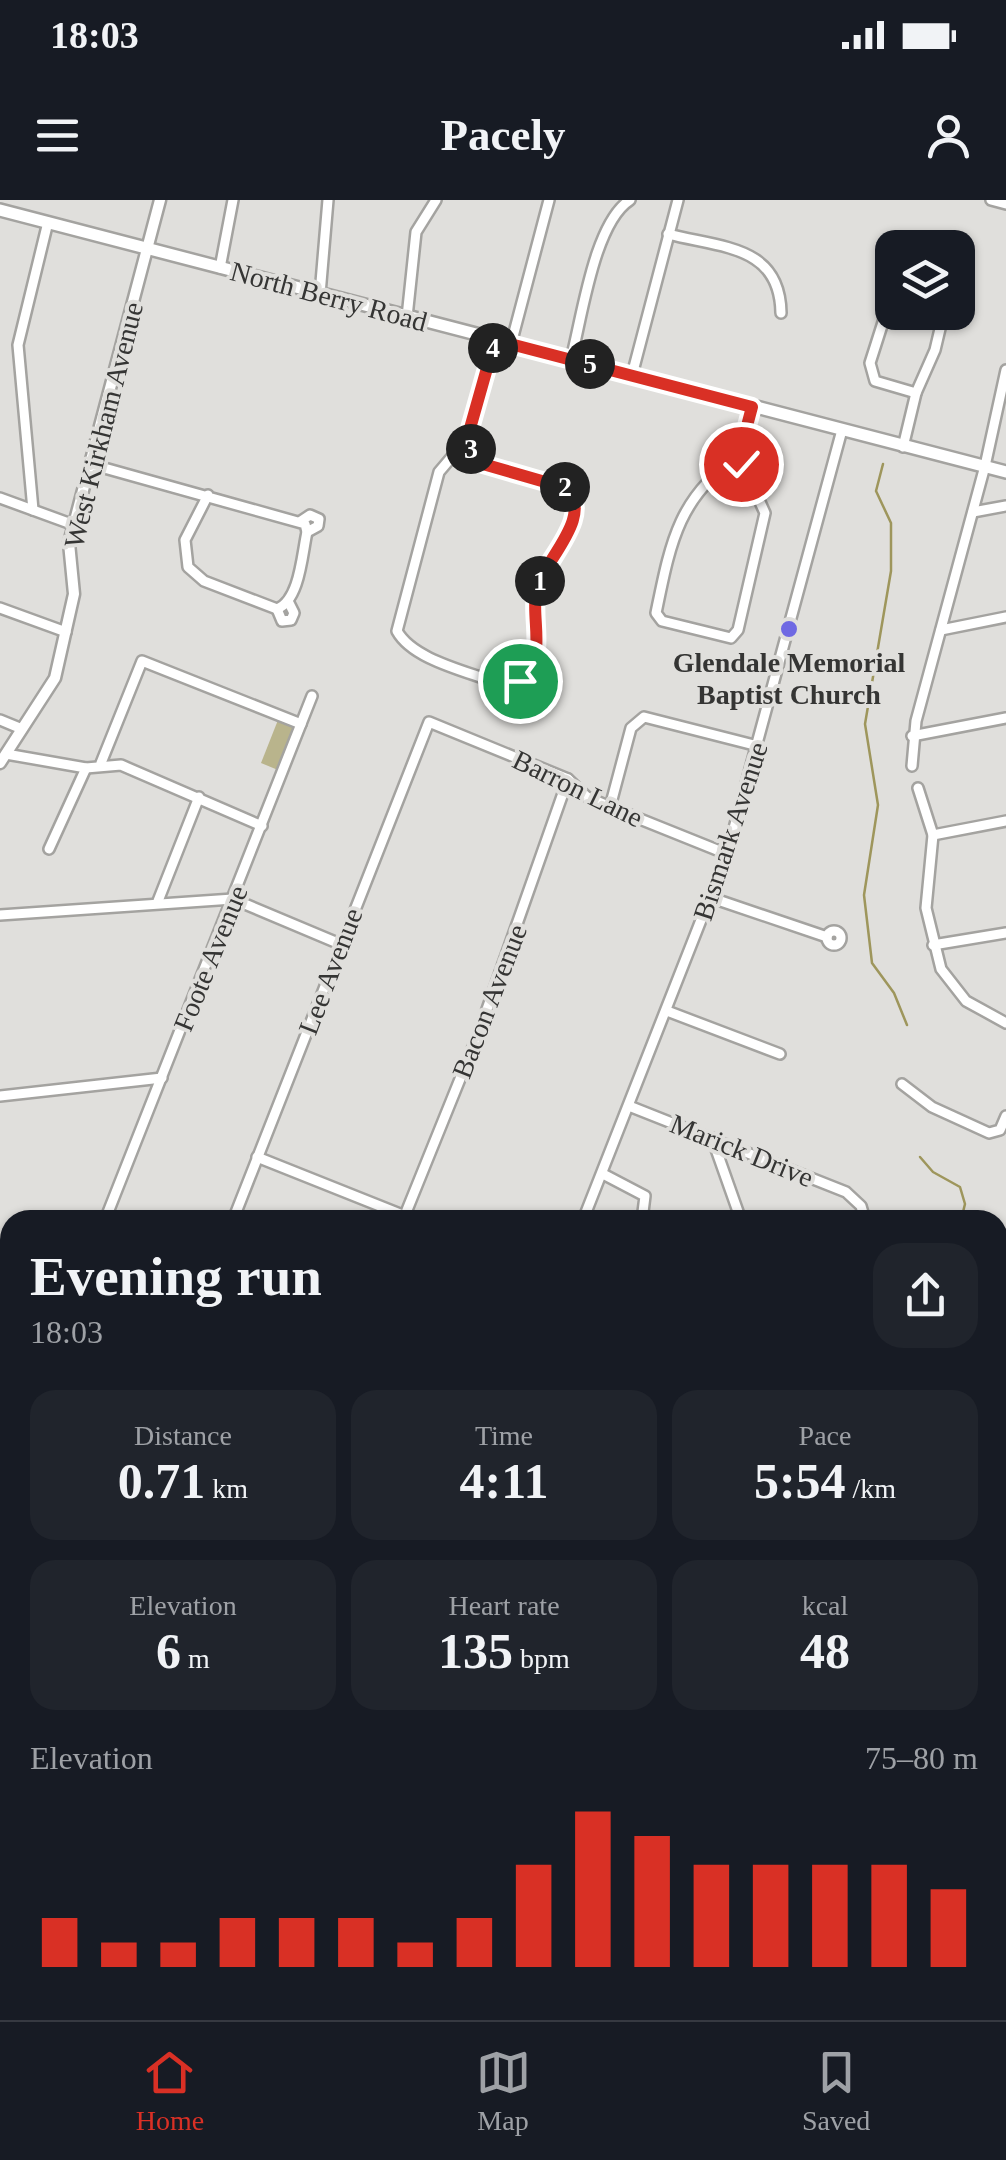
<!DOCTYPE html>
<meta charset="utf-8">
<style>
:root{--surface:#171b24;--page:#20242c;--text:#f1f3f6;--muted:#9ea1a6;--line:#363941;--accent:#d93025}
body{margin:0;font-family:Georgia,serif;background:var(--page);color:var(--text);height:100vh;display:flex;flex-direction:column;font-size:38px;white-space:nowrap}
*{box-sizing:border-box;margin:0}
p{font-size:32px;color:var(--muted)}
.icon{flex:none;width:55px;height:55px;fill:none;stroke:currentColor;stroke-width:2;stroke-linecap:round;stroke-linejoin:round}
.map{position:relative;flex:1;overflow:hidden}
.details{position:absolute;left:0px;top:1010px;width:1008px;height:810px;display:flex;flex-direction:column;background:var(--surface);border-radius:30px 30px 0 0;box-shadow:0 2px 8px #0004}
.details>*{flex:none}
.controls{position:absolute;left:875px;top:30px;display:grid;gap:20px}
.controls a{display:grid;place-items:center;width:100px;height:100px;border-radius:20px;background:var(--surface);box-shadow:0 2px 8px #0004;font-size:50px}
.pin{position:absolute;display:grid;place-items:center;width:85px;height:85px;color:#fff;margin:-42px;border:5px solid #fff;border-radius:50%;box-shadow:0 2px 10px #0007}
.km{position:absolute;width:50px;height:50px;margin:-25px;border-radius:50%;background:#222;color:#fff;font-size:28px;line-height:50px;text-align:center}
.round{display:grid;place-items:center;flex:none;width:105px;height:105px;border-radius:30px;background:var(--page)}
.head{display:flex;align-items:center;justify-content:space-between;height:170px;padding:0 30px}
h1{font-size:55px;font-weight:700;line-height:75px}
.stats{display:grid;grid-template-columns:repeat(3,1fr);gap:15px;height:170px;padding:10px 30px}
.stats div{display:grid;align-content:center;border-radius:25px;background:var(--page);text-align:center}
.stats b{font-size:50px;font-weight:700}
.stats small{font-size:28px;font-weight:400}
.stats p{font-size:28px}
.chart{height:280px;padding:20px 30px}
.chart p{display:flex;justify-content:space-between}
.chart svg{width:100%;height:180px;margin-top:10px;stroke:var(--accent);stroke-width:6}
.status{display:flex;justify-content:space-between;align-items:center;height:70px;padding:0 50px;background:var(--surface);direction:ltr}
.status svg{height:28px;fill:currentColor}
header{display:flex;justify-content:space-between;align-items:center;height:130px;padding:0 30px;background:var(--surface);font-size:45px;font-weight:700}
.tab-bar{display:flex;justify-content:space-around;align-items:center;height:140px;border-top:2px solid var(--line);background:var(--surface);font-size:28px;color:var(--muted)}
.tab-bar a{display:grid;justify-items:center;gap:5px}
.tab-bar .current{color:var(--accent)}
.map>svg:first-child{display:block}
</style>
<div class="status"><b>18:03</b><svg viewBox="0 0 49 12"><path d="M0 12V9h3v3zM5 12V6h3v6zM10 12V3h3v9zM15 12V0h3v12zM26 1h20v11H26zM47 4h2v5h-2z"/></svg></div>
<header><svg class="icon" aria-label="menu" viewBox="0 0 24 24"><path d="M4 6h16M4 12h16M4 18h16"/></svg>Pacely<svg class="icon" aria-label="person" viewBox="0 0 24 24"><circle cx="12" cy="8" r="4"/><path d="M4 21q1-7 8-7t8 7"/></svg></header>
<div class="map">
<svg width="1006" height="1820" viewBox="0 0 1006 1820">
<rect width="100%" height="100%" fill="#e0dfdc"/>
<path fill="#b9b48c" d="M278,520L296,527L278,570L261,563Z"/>
<g fill="none" stroke-linecap="round" stroke-linejoin="round">
<g stroke="#9e965c" stroke-width="2.5">
<path d="M883,264L876,291L891,323V371L865,524L878,605L864,695L872,763L894,793L907,825"/>
<path d="M920,957L933,972L960,987L965,1004L961,1020"/>
<path d="M998,1257L1006,1269"/>
<path d="M998,1398L1006,1382"/>
<path d="M998,1789L1006,1780"/>
<path d="M965,1810L975,1820"/>
<path d="M988,1820L992,1810"/>
</g>
<g stroke="#a4a3a0" stroke-width="14">
<g id="minor">
<path d="M991,0L1006,4"/>
<path d="M668,34C721,48 780,45 781,113"/>
<path d="M220,68L233,0"/>
<path d="M320,94L328,0"/>
<path d="M892,94L870,163L875,181L916,193L935,150L944,112"/>
<path d="M407,117L416,32L436,0"/>
<path d="M511,144L549,0"/>
<path d="M571,159C582,118 594,23 630,0"/>
<path d="M632,175L678,0"/>
<path d="M467,239L476,261L566,288C594,315 547,358 538,385C527,421 560,484 497,483C467,471 413,460 397,431L439,272Z"/>
<path d="M467,239L495,140"/>
<path d="M903,247L916,193"/>
<path d="M739,256L765,313L738,430L731,438L662,421L656,413C670,345 678,296 739,256Z"/>
<path d="M739,256L752,207"/>
<path d="M90,264L305,324L307,332C302,354 300,400 277,409L204,381L188,367L185,340L208,295"/>
<path d="M0,298L74,325"/>
<path d="M33,310L18,145L48,22"/>
<path d="M973,312L1006,306"/>
<path d="M301,321L310,315L319,319L318,326L307,332"/>
<path d="M0,408L66,432"/>
<path d="M277,409L282,421L291,420L294,413L289,403"/>
<path d="M941,430L1006,417"/>
<path d="M0,520L22,529"/>
<path d="M912,536L1006,518"/>
<path d="M6,554L86,568L121,565L262,626"/>
<path d="M101,563L142,461L301,524"/>
<path d="M912,566L916,521L985,266L1006,170"/>
<path d="M918,588L933,635L926,708L941,769L966,801L1006,823"/>
<path d="M610,607L631,528L644,517L758,546"/>
<path d="M933,635L1006,621"/>
<path d="M49,649L86,568"/>
<path d="M709,697L827,737"/>
<path d="M158,701L199,597"/>
<path d="M0,715L233,699L340,744"/>
<circle cx="834" cy="738" r="7"/>
<path d="M933,745L1006,733"/>
<path d="M667,811L780,854"/>
<path d="M902,884L932,907L989,933L1000,930L1006,916"/>
<path d="M0,896L162,878"/>
<path d="M629,906L846,992L861,1006L865,1020"/>
<path d="M712,938L741,1020"/>
<path d="M257,957L405,1016"/>
<path d="M603,974L645,996L642,1020"/>
<path d="M105,1020L312,496"/>
<path d="M233,1020L429,522L568,579L587,597L610,607L727,654"/>
<path d="M403,1020L479,832L568,579"/>
<path d="M583,1020L727,654L842,230"/>
<path d="M0,1444L10,1442"/>
<path d="M0,1586L10,1584"/>
<path d="M0,1669L10,1667"/>
<path d="M998,1728L1006,1744"/>
<path d="M0,1788L10,1787"/>
<path d="M467,1810L491,1820"/>
<path d="M194,1820L198,1810"/>
<path d="M371,1820L375,1810"/>
<path d="M596,1820L601,1810"/>
<path d="M701,1820L705,1810"/>
<path d="M821,1820L825,1810"/>
</g>
</g>
<g stroke="#a4a3a0" stroke-width="15">
<g id="tertiary">
<path d="M0,563L55,478L74,394L69,343L160,0"/>
<path d="M0,1164L10,1167"/>
<path d="M998,1498L1006,1502"/>
</g>
</g>
<g stroke="#a4a3a0" stroke-width="16">
<path id="secondary" d="M0,10L1006,272"/>
</g>
<use href="#minor" stroke="#fff" stroke-width="9"/>
<use href="#tertiary" stroke="#fff" stroke-width="10"/>
<use href="#secondary" stroke="#fff" stroke-width="11"/>
</g>
<g fill="none" stroke-linecap="round" stroke-linejoin="round">
<g stroke="#fff" stroke-width="20">
<path id="route" d="M520,481C550,456 528,417 538,385C547,358 594,315 566,288L476,262L467,239L495,140L752,207L739,256L741,264"/>
</g>
<use href="#route" stroke="#d93025" stroke-width="12"/>
</g>
<circle fill="#6f69e3" stroke="#e0dfdc" stroke-width="4" cx="789" cy="429" r="10"/>
<g text-anchor="middle" stroke-width="8" stroke-linejoin="round" paint-order="stroke">
<g font-size="28" fill="#353534" stroke="#e0dfdc">
<text transform="translate(329 96) rotate(15)" y="10">North Berry Road</text>
<text transform="translate(103 225) rotate(-76)" y="10">West Kirkham Avenue</text>
<text transform="translate(578 588) rotate(26)" y="10">Barron Lane</text>
<text transform="translate(730 631) rotate(-72)" y="10">Bismark Avenue</text>
<text transform="translate(210 758) rotate(-68)" y="10">Foote Avenue</text>
<text transform="translate(330 771) rotate(-69)" y="10">Lee Avenue</text>
<text transform="translate(489 801) rotate(-69)" y="10">Bacon Avenue</text>
<text transform="translate(742 950) rotate(22)" y="10">Marick Drive</text>
</g>
<g font-size="28" font-weight="bold" fill="#353534" stroke="#e0dfdc">
<text x="789" y="472">Glendale Memorial<tspan x="789" dy="32">Baptist Church</tspan></text>
</g>
</g>
</svg>
<div class="controls">
<a><svg class="icon" aria-label="layers" viewBox="0 0 24 24"><path d="M12 4l9 5-9 5-9-5zM3 14l9 5 9-5"/></svg></a>
</div>
<div class="pin" style="left:520px;top:481px;background:#1e9e55"><svg class="icon" aria-label="arrive" viewBox="0 0 24 24"><path d="M6 21V4h12l-3 4 3 4H6"/></svg></div>
<div class="pin" style="left:741px;top:264px;background:#d93025"><svg class="icon" aria-label="check" viewBox="0 0 24 24"><path d="M5 12l5 5 9-10"/></svg></div>
<b class="km" style="left:540px;top:381px">1</b>
<b class="km" style="left:565px;top:287px">2</b>
<b class="km" style="left:471px;top:249px">3</b>
<b class="km" style="left:493px;top:148px">4</b>
<b class="km" style="left:590px;top:164px">5</b>
<section class="details">
<div class="head"><div><h1>Evening run</h1><p>18:03</p></div><a class="round"><svg class="icon" aria-label="share" viewBox="0 0 24 24"><path d="M12 15V3M7 8l5-5 5 5M5 13v7h14v-7"/></svg></a></div>
<div class="stats">
<div><p>Distance</p><b>0.71<small> km</small></b></div>
<div><p>Time</p><b>4:11</b></div>
<div><p>Pace</p><b>5:54<small> /km</small></b></div>
</div>
<div class="stats">
<div><p>Elevation</p><b>6<small> m</small></b></div>
<div><p>Heart rate</p><b>135<small> bpm</small></b></div>
<div><p>kcal</p><b>48</b></div>
</div>
<div class="chart"><p><span>Elevation</span>75–80 m</p>
<svg viewBox="0 0 160 44" preserveAspectRatio="none"><path d="M5 44V32M15 44V38M25 44V38M35 44V32M45 44V32M55 44V32M65 44V38M75 44V32M85 44V19M95 44V6M105 44V12M115 44V19M125 44V19M135 44V19M145 44V19M155 44V25"/></svg>
</div>
</section>
</div>
<nav class="tab-bar">
<a class="current"><svg class="icon" aria-label="home" viewBox="0 0 24 24"><path d="M3 11l9-7 9 7M6 9v11h12V9"/></svg>Home</a>
<a><svg class="icon" aria-label="map" viewBox="0 0 24 24"><path d="M3 6l6-2 6 2 6-2v14l-6 2-6-2-6 2zM9 4v14M15 6v14"/></svg>Map</a>
<a><svg class="icon" aria-label="saved" viewBox="0 0 24 24"><path d="M7 4h10v16l-5-4-5 4z"/></svg>Saved</a>
</nav>
